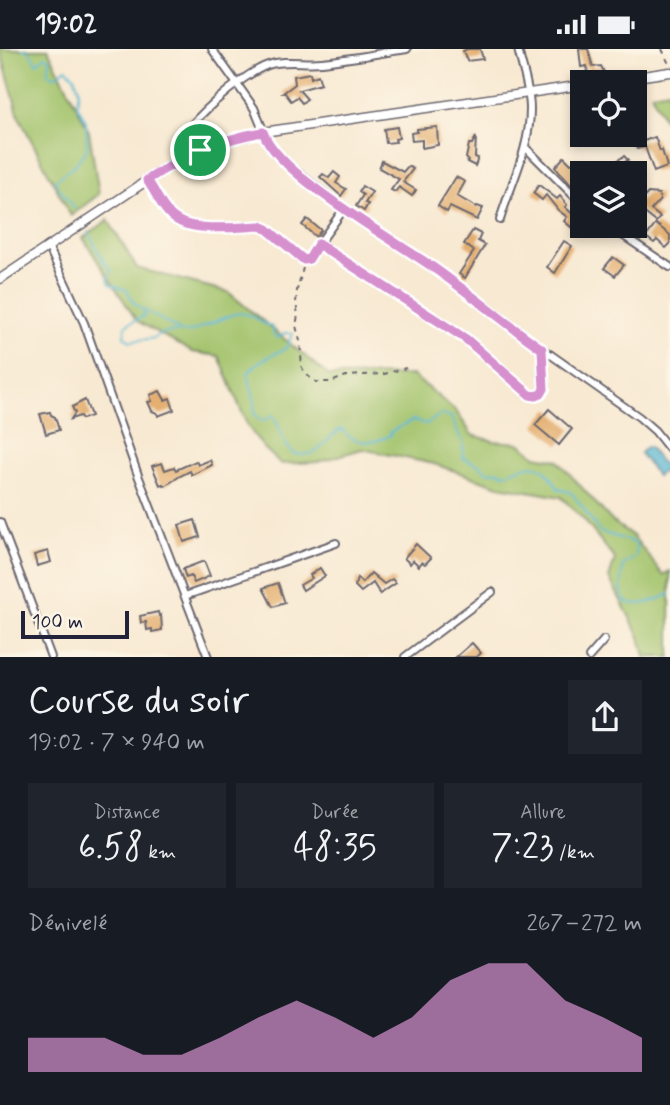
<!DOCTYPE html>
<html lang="fr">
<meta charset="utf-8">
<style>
:root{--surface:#171b24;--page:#20242c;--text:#f1f3f6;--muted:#9ea1a6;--accent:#d690ce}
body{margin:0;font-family:Mynerve,sans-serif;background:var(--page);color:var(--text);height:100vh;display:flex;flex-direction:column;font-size:26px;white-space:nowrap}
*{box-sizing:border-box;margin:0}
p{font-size:23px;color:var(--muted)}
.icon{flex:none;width:38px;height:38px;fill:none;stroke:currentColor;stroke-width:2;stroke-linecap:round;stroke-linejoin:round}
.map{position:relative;height:608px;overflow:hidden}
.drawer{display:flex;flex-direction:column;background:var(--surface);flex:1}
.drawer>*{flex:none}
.buttons{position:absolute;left:570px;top:21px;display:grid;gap:14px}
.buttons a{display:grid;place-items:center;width:77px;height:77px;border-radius:0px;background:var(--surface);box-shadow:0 4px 10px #0003;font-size:35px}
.scale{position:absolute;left:21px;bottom:18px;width:108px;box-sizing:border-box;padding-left:7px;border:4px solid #22223b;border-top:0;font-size:19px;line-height:24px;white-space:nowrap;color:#22223b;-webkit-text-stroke:5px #fcf5e5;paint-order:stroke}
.pin{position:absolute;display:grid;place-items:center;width:60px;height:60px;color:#fff;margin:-30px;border:4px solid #fff;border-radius:50%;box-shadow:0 2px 7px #0007}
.round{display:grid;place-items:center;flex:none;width:74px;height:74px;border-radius:0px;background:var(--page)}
.summary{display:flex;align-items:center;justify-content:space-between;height:119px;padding:0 28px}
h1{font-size:38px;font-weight:600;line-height:52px}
.stats{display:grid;grid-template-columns:repeat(3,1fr);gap:10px;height:119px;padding:7px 28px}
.stats div{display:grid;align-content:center;border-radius:0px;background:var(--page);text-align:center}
.stats b{font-size:35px;font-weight:600}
.stats small{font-size:19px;font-weight:400}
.stats p{font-size:19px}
.chart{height:196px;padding:14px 28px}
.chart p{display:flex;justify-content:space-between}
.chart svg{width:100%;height:126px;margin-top:7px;fill:var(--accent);opacity:.7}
.status{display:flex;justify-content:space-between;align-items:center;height:49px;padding:0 35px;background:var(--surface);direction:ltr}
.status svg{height:19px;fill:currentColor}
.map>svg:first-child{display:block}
</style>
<div class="status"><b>19:02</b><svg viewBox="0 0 49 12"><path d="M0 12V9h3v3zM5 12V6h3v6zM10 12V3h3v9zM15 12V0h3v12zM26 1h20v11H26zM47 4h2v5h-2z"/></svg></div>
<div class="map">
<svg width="670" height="608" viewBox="0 0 670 608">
<rect width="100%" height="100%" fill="#fcf5e5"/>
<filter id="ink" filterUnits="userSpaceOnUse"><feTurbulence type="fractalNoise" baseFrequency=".0143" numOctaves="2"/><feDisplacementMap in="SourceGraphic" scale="14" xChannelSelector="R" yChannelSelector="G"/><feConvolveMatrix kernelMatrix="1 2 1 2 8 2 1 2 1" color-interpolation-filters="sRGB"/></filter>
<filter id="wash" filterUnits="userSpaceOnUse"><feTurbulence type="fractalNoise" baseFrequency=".00686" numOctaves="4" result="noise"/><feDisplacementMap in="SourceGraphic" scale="28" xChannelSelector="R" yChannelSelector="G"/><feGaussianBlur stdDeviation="1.57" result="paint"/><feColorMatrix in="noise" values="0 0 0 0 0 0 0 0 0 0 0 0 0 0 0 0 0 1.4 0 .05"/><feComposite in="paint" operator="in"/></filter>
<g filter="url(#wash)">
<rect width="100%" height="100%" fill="#f8e9d2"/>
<g fill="#a1c26a" stroke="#627252" stroke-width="2">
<path d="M0,0H48L89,82L99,145L71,167L19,68Z"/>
<path d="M670,41V83L651,44Z"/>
<path d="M108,171L137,219L228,243L329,327L412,326L456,362L472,386L494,392L519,394L536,407L557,411L612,472L633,487L663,526L670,522V608H645L640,588L609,529L615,510L584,471L561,448L499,437L434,415L362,400L318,413L281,415L263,398L247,376L219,307L192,303L137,272L83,189Z"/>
</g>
<path fill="#54b6d2" stroke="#3b6c86" stroke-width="2" d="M646,398H649L666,420L657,427L640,404Z"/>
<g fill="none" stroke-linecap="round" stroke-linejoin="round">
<g stroke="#54b6d2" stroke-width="2">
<path d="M23,0L29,2L37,14L45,7L50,10L48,24L52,27L58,26L66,19L74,27L79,40L77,56L86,72L87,100L75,116L54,132L75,160"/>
<path d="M88,183C96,196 100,210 111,221L108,231L110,235L127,241L134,254L143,261L144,267L126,276L124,287L130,292L156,289L157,286L168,283H190L234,265C253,262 254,272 271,277L275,287L278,289L285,284H293L286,299L259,313L248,324L255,355L254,364L260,371L265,372L272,366L275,369L286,396L294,405C324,410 321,390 342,380C355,397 373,395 391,386L390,383L413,371L427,375L441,365L451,368C456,376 457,386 463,393V409L481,417L487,423L498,422L505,425C535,412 543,412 558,440L570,443L574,447L600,483L633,493L637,497L636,508L623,516L621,540L624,552C639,559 656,552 670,545"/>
<path d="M144,261L179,281"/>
</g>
</g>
<g id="blocks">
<g fill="#e4af6f">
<path d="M467,0H480L483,10L467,12L463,2Z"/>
<path d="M579,0H588L593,18L601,17L605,25L589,29L587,17L581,18Z"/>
<path d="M310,24L311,29L318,26L321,35L299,41L307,50L302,54L297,48L291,52L285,44H283L295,35L294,27Z"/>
<path d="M397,78L399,89L395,90L396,93L386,94L384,80Z"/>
<path d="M437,78L438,96L422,99V91L412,92L411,84L417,83V80Z"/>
<path d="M476,88L475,108L478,109L475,117L467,113L468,111L466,109L469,95H472Z"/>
<path d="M655,88L660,102L662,101L667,118L654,123L645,98L637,100L635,95Z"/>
<path d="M624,107L628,111L624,114L633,124H622L614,114Z"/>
<path d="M564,108L571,115L574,113L586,123L576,136L573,134L571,136L555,118Z"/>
<path d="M382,112L403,123L408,117L413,120L403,133L416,141L412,147L399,138L395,143L391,141L399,130L379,119Z"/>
<path d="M334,123L340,128L336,134L346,140L341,147L320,128L323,125L329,129Z"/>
<path d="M456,128L465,133L457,147L476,158L477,157L483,159L477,171L450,158L447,163L438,157Z"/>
<path d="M539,136L557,150L560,147L567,156L565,158L578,170L571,178L564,172L567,168L558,161L546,146L542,151L533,144Z"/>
<path d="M362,137L372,143L365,154L368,155L364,162L356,157L363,146L359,143Z"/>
<path d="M648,144L659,145L660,151L651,161L660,168L656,173L636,157L638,152L640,153Z"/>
<path d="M307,170L321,181L316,188L302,176Z"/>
<path d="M656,175L670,186V195L666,199L657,191L654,194L646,188Z"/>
<path d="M473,181L481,185L478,192L485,196L465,229L459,225L474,202L464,195Z"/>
<path d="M564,192L572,197L555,224L547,218Z"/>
<path d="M613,208L624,216L615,227L604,219Z"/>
<path d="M160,342L165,351L170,349L174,361L158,367L157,364L152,362L148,353L152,352L150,346Z"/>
<path d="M85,351L91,367L82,370L80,367L71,370L75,364L72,358Z"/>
<path d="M549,360L572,380L559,396L535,376Z"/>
<path d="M50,363L51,366L55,368L59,381L46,385L40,365Z"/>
<path d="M210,411L212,416L192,426L190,422L180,427L165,437L163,435L160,436L152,417L162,414L165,421L174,418L176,421L196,412L198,416Z"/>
<path d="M195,471L200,488L184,493L179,476Z"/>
<path d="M416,495L431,509L425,515L422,513L419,517L413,511L410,515L404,509Z"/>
<path d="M48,502L51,513L37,517L34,506Z"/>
<path d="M204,512L210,527L194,534L191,527L186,529L183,520Z"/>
<path d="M320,519L325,527L303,541L300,536L312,529L310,526Z"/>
<path d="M371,524L384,535L392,530L396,534L380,545L373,534L361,543L355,537L357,529L362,534Z"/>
<path d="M278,534L285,554L273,558L263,539Z"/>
<path d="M158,563L159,567L161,566L162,581L152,583V580L147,581L146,573L141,574L140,567Z"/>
<path d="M472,594L481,604L477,608H456Z"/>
</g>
</g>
</g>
<g filter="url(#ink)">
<use href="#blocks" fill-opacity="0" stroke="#6d6870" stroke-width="2"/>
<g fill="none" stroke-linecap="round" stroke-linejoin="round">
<g stroke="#6d6870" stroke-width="10">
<g id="minor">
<path d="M212,0L254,59L269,96L291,118L344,160L434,219L530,291L639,368L655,382L670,401"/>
<path d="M525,98L583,156"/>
<path d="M179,110L175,103C182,77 242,25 268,16C285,10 304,15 322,13C350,10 379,4 407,0"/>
<path d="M147,130C156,143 163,162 177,171C195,183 238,178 260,177L267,180L304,211L308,210L344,160"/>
<path d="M500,171C511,134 530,100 530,60C530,40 522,19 518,0"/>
<path d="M609,177L670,218"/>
<path d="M318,195L466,290L530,346L536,347L541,345L543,340L542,300"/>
<path d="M48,197L84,274L138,426L208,608"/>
<path d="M0,473L51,608"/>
<path d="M185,547L336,494"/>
<path d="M405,608L492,543"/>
<path d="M589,608L604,591"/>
</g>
</g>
<g stroke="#6d6870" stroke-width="11">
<g id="tertiary">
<path d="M603,33L670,23"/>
<path d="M0,230L179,110L220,93L263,83L583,36"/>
</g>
</g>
<g stroke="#6d6870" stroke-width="2" stroke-dasharray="5 5" stroke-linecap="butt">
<path d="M662,0L669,15"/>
<path d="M303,219L297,241L296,254L298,266L296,277L300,292L302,319L308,327L316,333H331L346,327L384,325L406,319"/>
</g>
<use href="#minor" stroke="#fff" stroke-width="6"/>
<use href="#tertiary" stroke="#fff" stroke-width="8"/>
</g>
</g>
<g fill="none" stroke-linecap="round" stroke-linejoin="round" filter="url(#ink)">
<g stroke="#fff" stroke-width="14">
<path id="route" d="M263,83C279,127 393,190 434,219C471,245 505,274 542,300L544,340L541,345L536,347L530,346L466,290L318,195L309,210L304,211L267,180L260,177C238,178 195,183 177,171C163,163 156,143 147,131C184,107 220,90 263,83Z"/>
</g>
<use href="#route" stroke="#d690ce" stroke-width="9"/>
</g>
</svg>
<div class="buttons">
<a><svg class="icon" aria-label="locate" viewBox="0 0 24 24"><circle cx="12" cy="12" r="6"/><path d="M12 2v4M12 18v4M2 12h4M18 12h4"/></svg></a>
<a><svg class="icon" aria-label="layers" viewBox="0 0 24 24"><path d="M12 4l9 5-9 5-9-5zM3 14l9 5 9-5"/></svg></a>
</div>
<div class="scale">100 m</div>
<div class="pin" style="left:200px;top:101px;background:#1e9e55"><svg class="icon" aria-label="arrive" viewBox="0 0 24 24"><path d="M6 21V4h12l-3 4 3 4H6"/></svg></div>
</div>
<section class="drawer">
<div class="summary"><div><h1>Course du soir</h1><p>19:02 · 7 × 940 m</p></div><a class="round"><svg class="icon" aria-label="share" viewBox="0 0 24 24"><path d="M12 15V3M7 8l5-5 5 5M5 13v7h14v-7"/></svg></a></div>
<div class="stats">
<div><p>Distance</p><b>6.58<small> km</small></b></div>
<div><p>Durée</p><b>48:35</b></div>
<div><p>Allure</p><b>7:23<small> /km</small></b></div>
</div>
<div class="chart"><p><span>Dénivelé</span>267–272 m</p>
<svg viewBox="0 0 160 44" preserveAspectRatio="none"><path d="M0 44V32L10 32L20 32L30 38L40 38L50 32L60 25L70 19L80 25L90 32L100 25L110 12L120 6L130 6L140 19L150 25L160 32V44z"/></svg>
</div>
</section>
